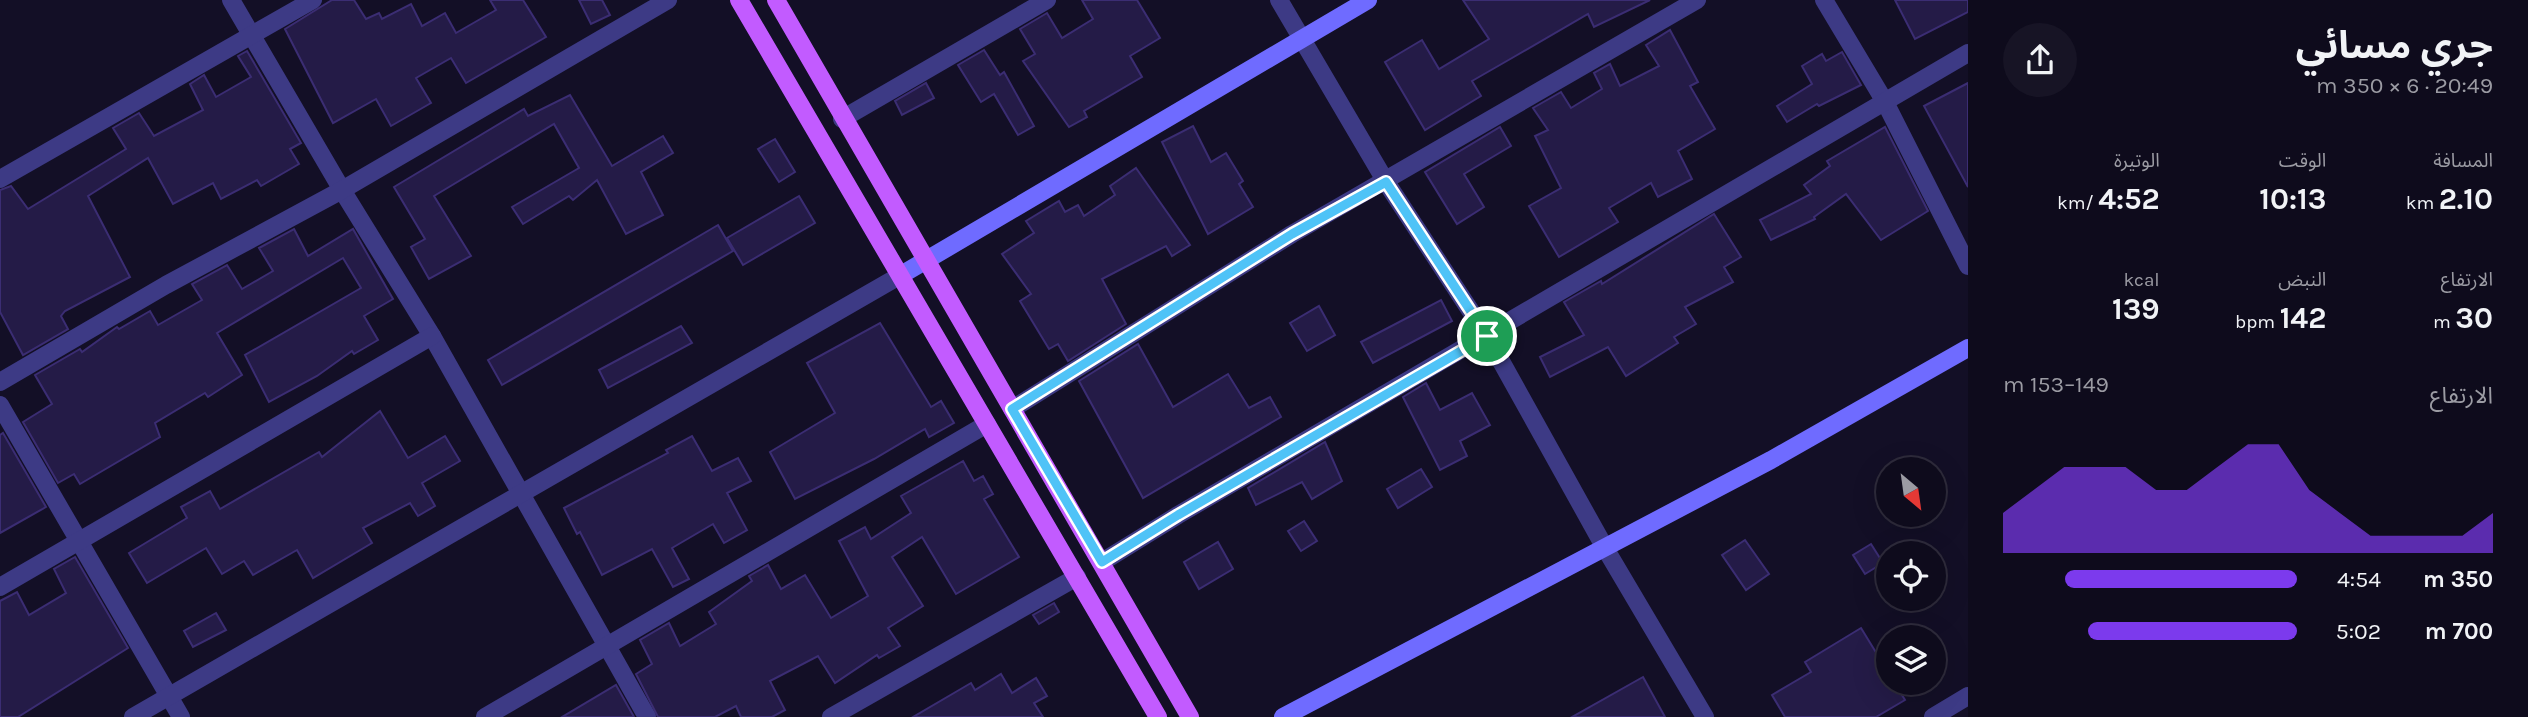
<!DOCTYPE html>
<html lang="ar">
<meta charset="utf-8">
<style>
:root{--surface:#0e0b1c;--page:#171425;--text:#f1f3f6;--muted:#9b9ba3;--line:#2e2b3b;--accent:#7c3aed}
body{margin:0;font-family:Karla,"Noto Sans Arabic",sans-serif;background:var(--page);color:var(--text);direction:rtl;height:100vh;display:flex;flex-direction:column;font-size:26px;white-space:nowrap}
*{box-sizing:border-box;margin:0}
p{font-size:23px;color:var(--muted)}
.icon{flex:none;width:38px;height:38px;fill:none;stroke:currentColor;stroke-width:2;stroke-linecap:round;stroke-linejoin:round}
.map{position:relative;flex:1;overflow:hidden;direction:ltr}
.panel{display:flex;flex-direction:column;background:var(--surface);width:560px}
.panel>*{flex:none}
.needle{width:46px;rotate:151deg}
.controls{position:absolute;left:1876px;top:457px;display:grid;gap:14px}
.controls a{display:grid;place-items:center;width:70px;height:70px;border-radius:50%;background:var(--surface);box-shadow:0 7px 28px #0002,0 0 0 2px var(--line);font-size:35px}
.pin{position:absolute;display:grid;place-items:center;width:60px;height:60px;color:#fff;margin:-30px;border:4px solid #fff;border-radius:50%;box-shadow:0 2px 7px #0007}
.round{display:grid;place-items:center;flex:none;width:74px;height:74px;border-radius:37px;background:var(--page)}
.summary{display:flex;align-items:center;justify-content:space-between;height:119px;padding:0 35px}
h1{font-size:38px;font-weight:700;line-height:52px}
.metrics{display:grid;grid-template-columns:repeat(3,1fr);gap:10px;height:119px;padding:7px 35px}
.metrics div{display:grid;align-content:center}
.metrics b{font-size:30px;font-weight:700}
.metrics small{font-size:19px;font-weight:400}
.metrics p{font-size:19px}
.chart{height:196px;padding:14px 35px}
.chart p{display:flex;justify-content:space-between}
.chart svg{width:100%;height:126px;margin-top:7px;fill:var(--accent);opacity:.7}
ul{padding:0 35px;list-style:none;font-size:23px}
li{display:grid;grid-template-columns:112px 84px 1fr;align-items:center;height:52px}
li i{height:18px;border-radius:9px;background:var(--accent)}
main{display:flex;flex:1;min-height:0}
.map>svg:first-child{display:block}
</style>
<main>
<section class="panel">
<div class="summary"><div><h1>جري مسائي</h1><p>20:49 · 6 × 350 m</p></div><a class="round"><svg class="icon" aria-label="share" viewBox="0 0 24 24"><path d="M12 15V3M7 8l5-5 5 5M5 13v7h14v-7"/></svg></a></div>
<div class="metrics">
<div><p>المسافة</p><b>2.10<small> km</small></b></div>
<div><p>الوقت</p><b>10:13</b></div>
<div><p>الوتيرة</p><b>4:52<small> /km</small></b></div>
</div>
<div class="metrics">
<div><p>الارتفاع</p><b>30<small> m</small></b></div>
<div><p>النبض</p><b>142<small> bpm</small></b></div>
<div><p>kcal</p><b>139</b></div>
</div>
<div class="chart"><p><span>الارتفاع</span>149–153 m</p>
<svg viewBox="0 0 160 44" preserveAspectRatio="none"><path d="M0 44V30L10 22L20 14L30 14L40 14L50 22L60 22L70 14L80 6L90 6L100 22L110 30L120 38L130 38L140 38L150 38L160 30V44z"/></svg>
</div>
<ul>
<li><b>350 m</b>4:54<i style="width:79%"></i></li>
<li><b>700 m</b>5:02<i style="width:71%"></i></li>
</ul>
</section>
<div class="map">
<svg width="1968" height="717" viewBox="0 0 1968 717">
<rect width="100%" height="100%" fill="#130f26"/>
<g fill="#241b47" stroke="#3b2d73" stroke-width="2">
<path d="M332,0H354L366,19L379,13L382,19L411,4L422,26L445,13L456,33L496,10L490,0H523L546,37L466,83L451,58L416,78L431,103L391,126L376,99L333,123L285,29Z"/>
<path d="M579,0H602L610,15L591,24Z"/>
<path d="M1082,0H1137L1160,38L1130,56L1142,77L1084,111L1087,117L1069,127L1023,61L1035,54L1020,29L1047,13L1062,38L1093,19Z"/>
<path d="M1463,0H1650L1594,27L1588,14L1512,58L1472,81L1481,96L1425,130L1385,62L1422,40L1439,69L1489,39Z"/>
<path d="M1895,0H1968V12L1915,39Z"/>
<path d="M1670,30L1698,82L1690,86L1715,129L1678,151L1692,179L1658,197L1651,183L1609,208L1618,222L1559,257L1529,206L1561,188L1535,136L1548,130L1533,108L1561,92L1571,108L1602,89L1594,73L1610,64L1620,86L1659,66L1646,45Z"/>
<path d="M984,50L1000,75L1004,72L1034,126L1018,135L994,94L981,102L958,65Z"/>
<path d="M247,51L301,143L290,149L299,164L261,186L257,180L221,199L213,183L173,204L148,158L88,196L130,277L65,311L61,316L68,329L23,355L0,312V190L11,186L28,209L126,149L113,128L139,113L154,136L203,110L190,84L204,75L216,97L251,77L238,56Z"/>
<path d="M1842,52L1861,85L1819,106L1817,104L1787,122L1777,106L1812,84L1802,66L1822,54L1826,61Z"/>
<path d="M926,83L934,98L902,115L895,101Z"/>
<path d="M1968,83V187L1924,106Z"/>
<path d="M570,95L612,166L663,136L673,153L641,172L663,215L626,234L597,180L573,200L569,196L523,224L512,207L579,168L554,124L434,196L471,256L429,279L411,247L425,239L394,187L524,109L528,116Z"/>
<path d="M1193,126L1211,162L1226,153L1243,181L1239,184L1253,207L1208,234L1162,142Z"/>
<path d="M1500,127L1511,146L1464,174L1484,207L1457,224L1425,172Z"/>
<path d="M1885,127L1928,211L1881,240L1846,194L1814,217L1815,219L1771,240L1760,220L1811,194L1804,185L1830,166L1827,161Z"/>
<path d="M775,139L795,172L779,182L758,149Z"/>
<path d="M1136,168L1190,245L1172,256L1166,246L1102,279L1126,324L1068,361L1058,344L1049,349L1020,301L1031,294L1002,254L1034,233L1026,221L1059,201L1065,212L1078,205L1084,216L1115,195L1110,186Z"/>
<path d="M799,196L815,223L743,265L727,238Z"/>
<path d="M1714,214L1741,257L1724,267L1733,282L1685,307L1696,324L1674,337L1678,343L1626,376L1608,347L1550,377L1540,357L1584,335L1564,302L1601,281L1602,284Z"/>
<path d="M718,225L733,251L502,385L488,360Z"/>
<path d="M294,229L308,256L353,229L393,299L364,316L378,340L354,354L352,351L317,376L269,402L245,355L361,288L343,258L217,333L242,375L208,397L205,393L155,423L160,437L80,484L74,474L58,483L23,422L52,404L35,375L80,349L82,352L117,327L119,329L150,311L158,325L202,300L192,284L227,265L242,289L273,271L259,248Z"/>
<path d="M1441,300L1452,321L1373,363L1361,342Z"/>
<path d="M1319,306L1335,335L1307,351L1290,323Z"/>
<path d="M880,323L931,407L941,401L954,423L929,437L925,429L874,459L795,499L770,452L835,413L807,363Z"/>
<path d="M681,326L692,343L608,388L599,370Z"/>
<path d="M1138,344L1173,407L1228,374L1249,408L1270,397L1281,417L1143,498L1079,381Z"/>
<path d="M1426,383L1440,410L1472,393L1490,425L1460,441L1467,456L1440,470L1403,397Z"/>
<path d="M380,411L408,458L445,436L460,461L422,483L435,506L418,516L410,503L363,528L372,543L313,578L297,550L253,575L244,561L222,574L206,548L147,583L129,553L187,518L181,507L210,491L220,509L319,452L322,457Z"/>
<path d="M3,433L46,507L0,533V435Z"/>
<path d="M692,436L712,471L738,458L751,481L727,493L747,530L724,543L713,524L672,548L689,579L673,587L652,549L602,575L580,532L577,534L564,508L668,453L666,450Z"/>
<path d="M1325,442L1342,481L1312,499L1302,482L1256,505L1248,488Z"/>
<path d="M963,461L974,481L983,476L993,494L984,499L1019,557L956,594L922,537L892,557L923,606L888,628L900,646L879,658L877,655L835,683L818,656L770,681L785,710L772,717H741L736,706L715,717H658L636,674L652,664L640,640L669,623L680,646L716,624L709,612L752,581L749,576L768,565L781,589L805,575L831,618L868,596L839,541L865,527L871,539L911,513L901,496Z"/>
<path d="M1421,469L1432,487L1398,508L1387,489Z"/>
<path d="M1304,521L1317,541L1301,551L1288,531Z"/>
<path d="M1745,540L1769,574L1746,590L1722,555Z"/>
<path d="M1218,542L1233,569L1199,589L1184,562Z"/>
<path d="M1871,544L1883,563L1865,574L1853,555Z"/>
<path d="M75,557L128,648L18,717H0V601L17,592L29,615L66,593L54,569Z"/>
<path d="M1054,603L1059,612L1039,624L1033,615Z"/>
<path d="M216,613L226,630L193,647L184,631Z"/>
<path d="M1861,628L1888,672V682H1894L1905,700L1876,717H1785L1772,695L1811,672L1805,662Z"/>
<path d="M1001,674L1012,693L1036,678L1047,696L1034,703L1043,717H913L971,683L975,690Z"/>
<path d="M1643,677L1665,717H1572Z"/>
<path d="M616,685L634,717H562Z"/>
</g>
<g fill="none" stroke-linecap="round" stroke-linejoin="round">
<g stroke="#3d3a85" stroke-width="18">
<path d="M231,0L342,190L432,336L647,717"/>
<path d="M1279,0L1386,182L1487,336L1605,548L1705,717"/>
<path d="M1824,0L1885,102L1968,266"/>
<path d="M842,119L1047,0"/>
<path d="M0,179L313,0"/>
<path d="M0,382L166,285L342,190L668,0"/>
<path d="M0,405L181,717"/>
<path d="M1012,409L1292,234L1697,0"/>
<path d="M1102,562L1178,515L1968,53"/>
<path d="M0,587L432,336"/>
<path d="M133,717L901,275"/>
<path d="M485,717L987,424"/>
<path d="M831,717L1077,577"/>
<path d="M1933,717L1968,696"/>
</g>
<g stroke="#6f6bff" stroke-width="18">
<path d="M901,275L1368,0"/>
<path d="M1283,717L1771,460L1968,348"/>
</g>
<g stroke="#c25bff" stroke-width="18">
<path d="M739,0L1158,717"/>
<path d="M776,0L1190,717"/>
</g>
</g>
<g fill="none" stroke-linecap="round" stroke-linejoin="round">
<g stroke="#fff" stroke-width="14">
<path id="route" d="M1386,182L1487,336L1178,515L1102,562L1012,409L1292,234Z"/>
</g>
<use href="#route" stroke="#4fc3f7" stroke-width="9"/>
</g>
</svg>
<div class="controls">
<a><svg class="needle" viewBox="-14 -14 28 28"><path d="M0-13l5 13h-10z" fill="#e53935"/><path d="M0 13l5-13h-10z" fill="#9b9ba3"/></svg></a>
<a><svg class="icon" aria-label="locate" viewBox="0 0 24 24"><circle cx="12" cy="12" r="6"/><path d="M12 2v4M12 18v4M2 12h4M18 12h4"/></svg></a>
<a><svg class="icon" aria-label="layers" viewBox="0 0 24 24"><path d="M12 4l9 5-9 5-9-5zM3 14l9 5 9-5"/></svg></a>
</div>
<div class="pin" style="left:1487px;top:336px;background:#1e9e55"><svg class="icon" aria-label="arrive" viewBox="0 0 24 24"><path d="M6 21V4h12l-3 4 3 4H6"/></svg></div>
</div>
</main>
